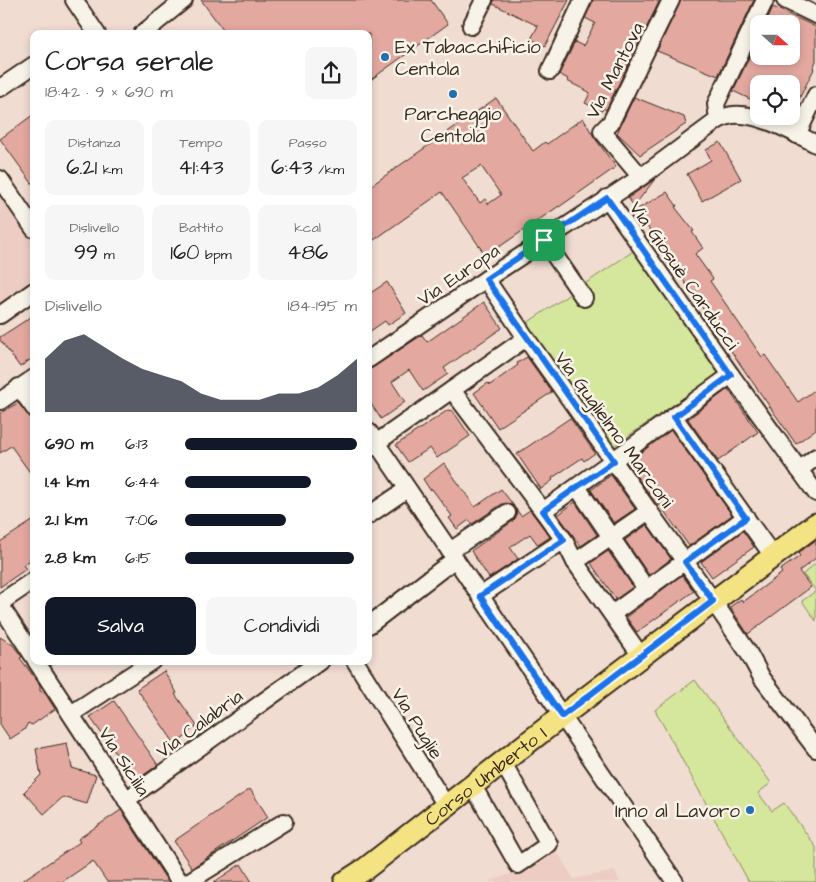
<!DOCTYPE html>
<html lang="it">
<meta charset="utf-8">
<style>
:root{--surface:#fff;--page:#f6f6f6;--text:#202124;--muted:#757577;--accent:#111827}
body{margin:0;font-family:"Architects Daughter",sans-serif;background:var(--page);color:var(--text);height:100vh;display:flex;flex-direction:column;font-size:19px;white-space:nowrap}
*{box-sizing:border-box;margin:0}
p{font-size:16px;color:var(--muted)}
.icon{flex:none;width:28px;height:28px;fill:none;stroke:currentColor;stroke-width:2;stroke-linecap:round;stroke-linejoin:round}
.map{position:relative;flex:1;overflow:hidden}
.details{position:absolute;left:30px;top:30px;width:342px;height:635px;display:flex;flex-direction:column;background:var(--surface);border-radius:10px;box-shadow:0 2px 8px #0003}
.details>*{flex:none}
.needle{width:32px;rotate:111deg}
.buttons{position:absolute;left:750px;top:15px;display:grid;gap:10px}
.buttons a{display:grid;place-items:center;width:50px;height:50px;border-radius:10px;background:var(--surface);box-shadow:0 2px 8px #0003;font-size:25px}
.pin{position:absolute;display:grid;place-items:center;width:42px;height:42px;color:#fff;margin:-21px;border-radius:10px;box-shadow:0 2px 8px #0006}
.round{display:grid;place-items:center;flex:none;width:52px;height:52px;border-radius:10px;background:var(--page)}
.overview{display:flex;align-items:center;justify-content:space-between;height:85px;padding:0 15px}
h1{font-size:28px;font-weight:600;line-height:38px}
.figures{display:grid;grid-template-columns:repeat(3,1fr);gap:8px;height:85px;padding:5px 15px}
.figures div{display:grid;align-content:center;border-radius:10px;background:var(--page);text-align:center}
.figures b{font-size:21px;font-weight:600}
.figures small{font-size:14px;font-weight:400}
.figures p{font-size:14px}
.chart{height:140px;padding:10px 15px}
.chart p{display:flex;justify-content:space-between}
.chart svg{width:100%;height:90px;margin-top:5px;fill:var(--accent);opacity:.7}
.button{display:flex;gap:10px;margin-top:auto;padding:10px 15px}
.button a{flex:1;height:58px;border-radius:10px;background:var(--accent);color:#fff;font-size:20px;font-weight:600;line-height:58px;text-align:center}
.button a+a{background:var(--page);color:var(--text)}
ul{padding:0 15px;list-style:none;font-size:16px}
li{display:grid;grid-template-columns:80px 60px 1fr;align-items:center;height:38px}
li i{height:12px;border-radius:6px;background:var(--accent)}
.map>svg:first-child{display:block}
</style>
<div class="map">
<svg width="816" height="882" viewBox="0 0 816 882">
<rect width="100%" height="100%" fill="#f1dcd2"/>
<filter id="ink" filterUnits="userSpaceOnUse"><feTurbulence type="fractalNoise" baseFrequency=".02" numOctaves="2"/><feDisplacementMap in="SourceGraphic" scale="10" xChannelSelector="R" yChannelSelector="G"/><feConvolveMatrix kernelMatrix="1 2 1 2 8 2 1 2 1" color-interpolation-filters="sRGB"/></filter>
<g filter="url(#ink)">
<g fill="#edccc3">
<path d="M0,191L34,241V282L0,305Z"/>
<path d="M555,849L574,879L615,871L620,882H486L514,873Z"/>
</g>
<g fill="#d4e79c" stroke="#88885d">
<path d="M635,250L719,374L609,449L524,325Z"/>
<path d="M816,563V621L802,601L816,591L803,574Z"/>
<path d="M695,680L771,783L758,793L772,811L784,803L816,847V882H749L655,710Z"/>
</g>
<g fill="#e3a8a0" stroke="#3b2a1e" fill-rule="evenodd">
<path d="M201,0H431L448,24L369,81V34H226Z"/>
<path d="M494,0H569L545,46L531,39L538,26L493,4Z"/>
<path d="M593,0H655L659,2L606,110L603,108L602,111L585,103L590,93L589,92L567,81L568,79L559,74L575,42L583,46L595,23L585,18Z"/>
<path d="M681,0H754L718,76L657,51Z"/>
<path d="M773,7L816,27V61L813,68L814,69L791,115V84H759L752,100L733,91L759,37V56H791V24H765Z"/>
<path d="M634,97L684,117L686,124L640,155L617,133Z"/>
<path d="M496,98L533,151L545,142L547,144L583,118L594,137L616,167L559,207V206L486,256L442,192L374,240L369,233V187ZM481,166L501,195L488,204L485,199L480,203L462,178Z"/>
<path d="M34,114V186L0,139Z"/>
<path d="M720,142L741,179L702,201L687,174L711,160L706,150Z"/>
<path d="M655,179L634,206L628,198Z"/>
<path d="M667,192L677,206L675,207L694,231L692,232L703,248L695,254L713,279L710,281L762,357L765,355L798,402L816,389V429L796,444L744,370L636,210Z"/>
<path d="M387,282L406,313L388,325L385,321L369,332V294Z"/>
<path d="M484,302L502,328L444,368L448,374L423,391L409,370L392,382L405,402L381,419L369,401V370L422,335L427,342Z"/>
<path d="M34,315V357L20,367L0,340V337Z"/>
<path d="M527,357L552,392L498,428L474,393L488,383L490,385L518,365L517,363Z"/>
<path d="M728,389L758,432L718,461L688,419Z"/>
<path d="M18,403L34,422V478L11,446L0,453V413Z"/>
<path d="M448,410L453,411L470,436L437,458L430,448L408,462L396,445Z"/>
<path d="M570,418L595,453L584,461L582,458L552,478L553,480L541,489L517,454Z"/>
<path d="M671,430L732,515L689,546L659,504L657,505L627,463Z"/>
<path d="M444,463L475,507L501,489L514,506L507,503L502,504L472,524L469,520L457,529L449,518L452,516L432,489L430,490L423,479Z"/>
<path d="M611,475L635,509L614,523L591,490Z"/>
<path d="M575,502L597,535L581,546L558,515Z"/>
<path d="M516,509L521,516L530,510L550,537L538,545L530,534L510,547L518,559L489,578L471,551L513,521L516,517Z"/>
<path d="M34,520V558L23,565L26,569L0,587V542Z"/>
<path d="M647,525L671,559L649,575L625,540Z"/>
<path d="M743,531L754,547L712,577L701,562Z"/>
<path d="M816,540V558L799,571L811,587L748,634L730,607L741,599L743,602L782,573L780,570L800,556L798,553Z"/>
<path d="M608,551L633,587L616,599L592,565V562Z"/>
<path d="M682,575L694,591L637,632L626,617Z"/>
<path d="M0,637L13,645L22,657L20,658L40,685V691L45,693L55,709L32,725L28,723L24,730L10,739L0,724Z"/>
<path d="M164,671L177,693L175,694L197,726L187,733L188,735L175,744L137,689Z"/>
<path d="M114,701L158,765L135,781L90,717Z"/>
<path d="M67,743L72,768L96,775L87,804L63,797L44,814L24,792L41,775L36,749Z"/>
<path d="M250,789L268,817L192,868L174,841Z"/>
<path d="M121,810L168,882H107L93,861L62,882H20L80,842L78,839Z"/>
<path d="M241,864L252,882H214Z"/>
</g>
<g fill="none" stroke-linecap="round" stroke-linejoin="round">
<g stroke="#3b2a1e" stroke-width="20">
<g id="minor">
<path d="M74,0L97,34"/>
<path d="M785,0L816,15"/>
<path d="M471,26L484,0"/>
<path d="M142,34L184,0"/>
<path d="M550,71L583,0"/>
<path d="M0,88L34,65"/>
<path d="M718,120L716,104L765,0"/>
<path d="M797,135L816,95"/>
<path d="M641,177L602,131L611,122L671,0"/>
<path d="M0,179L34,229"/>
<path d="M607,198L731,375"/>
<path d="M544,240L584,298"/>
<path d="M486,279L526,338L713,601L748,652L762,678L816,749"/>
<path d="M0,315L34,291"/>
<path d="M369,359L486,279L641,177L718,120C723,118 729,115 733,115C758,112 794,133 816,144"/>
<path d="M19,387L34,408"/>
<path d="M452,390L543,511L564,540L575,562L641,656"/>
<path d="M0,401L34,378"/>
<path d="M674,417L773,556"/>
<path d="M369,432L675,882"/>
<path d="M369,448L526,338"/>
<path d="M799,470L816,457"/>
<path d="M577,487L647,590"/>
<path d="M543,511L731,375L816,493"/>
<path d="M369,515L407,489"/>
<path d="M450,551L507,513"/>
<path d="M575,562L649,511"/>
<path d="M480,596L564,540"/>
<path d="M0,603L34,580"/>
<path d="M0,605L34,657"/>
<path d="M612,614L746,517"/>
<path d="M369,625L455,559"/>
<path d="M36,661L180,882"/>
<path d="M355,661L447,807"/>
<path d="M71,714L152,661"/>
<path d="M473,786L518,865L549,844L503,763"/>
<path d="M126,800L320,661"/>
<path d="M188,882L284,822"/>
</g>
</g>
<g stroke="#3b2a1e" stroke-width="25">
<g id="major">
<path id="s1" d="M345,882L365,869L562,716L816,524"/>
</g>
</g>
<use href="#minor" stroke="#f7f3e8" stroke-width="16"/>
<use href="#major" stroke="#f4e382" stroke-width="21"/>
</g>
</g>
<g fill="none" stroke-linecap="round" stroke-linejoin="round" filter="url(#ink)">
<g stroke="#fff" stroke-width="10">
<path id="route" d="M607,198L731,375L674,417L746,518L685,562L713,601L562,716L480,596L564,540L543,511L614,461L486,279Z"/>
</g>
<use href="#route" stroke="#1a73e8" stroke-width="6"/>
</g>
<g fill="#1f6fb2" stroke="#f7f3e8" stroke-width="2">
<circle cx="385" cy="57" r="5"/>
<circle cx="453" cy="94" r="5"/>
<circle cx="750" cy="810" r="5"/>
</g>
<g text-anchor="middle" stroke-width="5" stroke-linejoin="round" paint-order="stroke">
<g font-size="19" fill="#3b2a1e" stroke="#f7f3e8" text-anchor="start">
<text x="395" y="53">Ex Tabacchificio<tspan x="395" dy="22">Centola</tspan></text>
<text x="453" y="120" text-anchor="middle">Parcheggio<tspan x="453" dy="22">Centola</tspan></text>
<text x="740" y="817" text-anchor="end">Inno al Lavoro</text>
</g>
<g font-size="19" fill="#3b2a1e" stroke="#f7f3e8">
<text transform="translate(614 70) rotate(-63)" y="7">Via Mantova</text>
<text transform="translate(458 274) rotate(-34)" y="7">Via Europa</text>
<text transform="translate(685 275) rotate(55)" y="7">Via Giosuè Carducci</text>
<text transform="translate(615 429) rotate(54)" y="7">Via Guglielmo Marconi</text>
<text transform="translate(199 723) rotate(-36)" y="7">Via Calabria</text>
<text transform="translate(418 723) rotate(58)" y="7">Via Puglie</text>
<text transform="translate(125 761) rotate(57)" y="7">Via Sicilia</text>
<text dy="7" stroke="none"><textPath href="#s1" startOffset="176">Corso Umberto I</textPath></text>
</g>
</g>
</svg>
<div class="buttons">
<a><svg class="needle" viewBox="-14 -14 28 28"><path d="M0-13l5 13h-10z" fill="#e53935"/><path d="M0 13l5-13h-10z" fill="#757577"/></svg></a>
<a><svg class="icon" aria-label="locate" viewBox="0 0 24 24"><circle cx="12" cy="12" r="6"/><path d="M12 2v4M12 18v4M2 12h4M18 12h4"/></svg></a>
</div>
<div class="pin" style="left:544px;top:240px;background:#1e9e55"><svg class="icon" aria-label="arrive" viewBox="0 0 24 24"><path d="M6 21V4h12l-3 4 3 4H6"/></svg></div>
<section class="details">
<div class="overview"><div><h1>Corsa serale</h1><p>18:42 · 9 × 690 m</p></div><a class="round"><svg class="icon" aria-label="share" viewBox="0 0 24 24"><path d="M12 15V3M7 8l5-5 5 5M5 13v7h14v-7"/></svg></a></div>
<div class="figures">
<div><p>Distanza</p><b>6.21<small> km</small></b></div>
<div><p>Tempo</p><b>41:43</b></div>
<div><p>Passo</p><b>6:43<small> /km</small></b></div>
</div>
<div class="figures">
<div><p>Dislivello</p><b>99<small> m</small></b></div>
<div><p>Battito</p><b>160<small> bpm</small></b></div>
<div><p>kcal</p><b>486</b></div>
</div>
<div class="chart"><p><span>Dislivello</span>184–195 m</p>
<svg viewBox="0 0 160 44" preserveAspectRatio="none"><path d="M0 44V18L10 9L20 6L30 12L40 18L50 23L60 26L70 29L80 35L90 38L100 38L110 38L120 35L130 35L140 32L150 26L160 18V44z"/></svg>
</div>
<ul>
<li><b>690 m</b>6:13<i style="width:100%"></i></li>
<li><b>1.4 km</b>6:44<i style="width:73%"></i></li>
<li><b>2.1 km</b>7:06<i style="width:59%"></i></li>
<li><b>2.8 km</b>6:15<i style="width:98%"></i></li>
</ul>
<div class="button"><a>Salva</a><a>Condividi</a></div>
</section>
</div>
